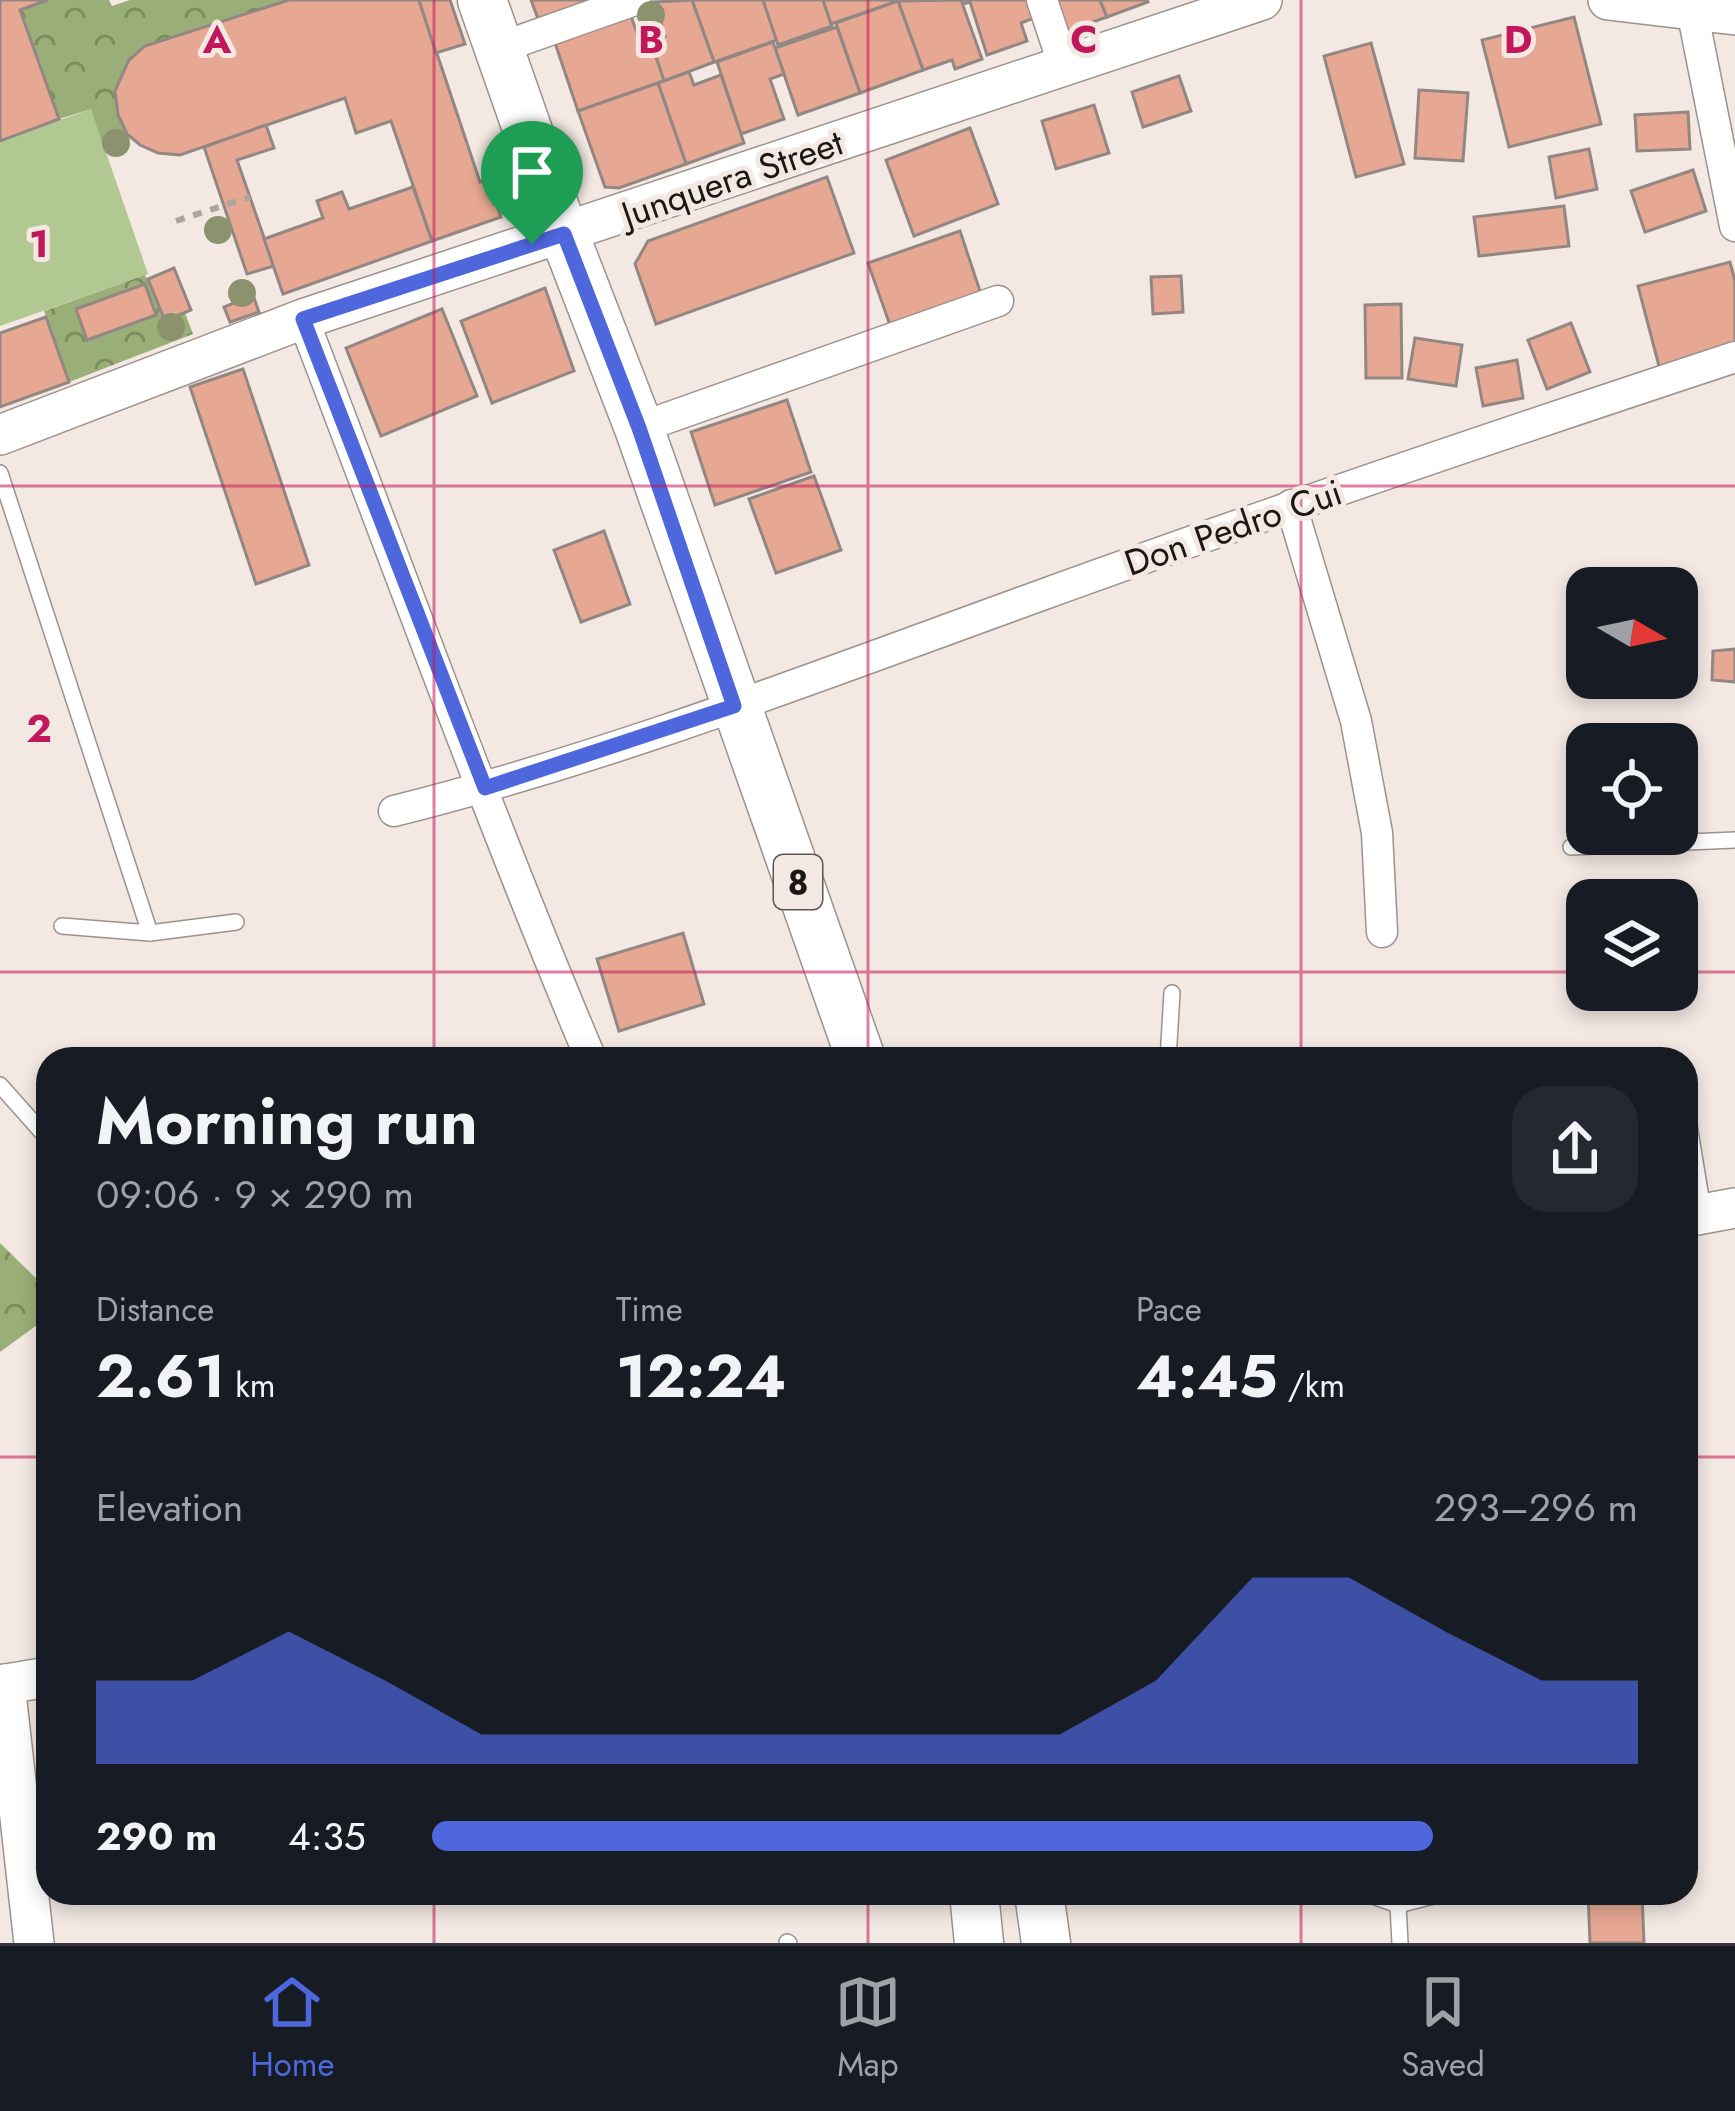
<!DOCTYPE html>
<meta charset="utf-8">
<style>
:root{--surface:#171b24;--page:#242831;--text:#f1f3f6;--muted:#9ea1a6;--line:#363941;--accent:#4e67dc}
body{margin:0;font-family:Jost,sans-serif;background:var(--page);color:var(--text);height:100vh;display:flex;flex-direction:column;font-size:45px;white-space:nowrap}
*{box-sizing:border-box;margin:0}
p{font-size:39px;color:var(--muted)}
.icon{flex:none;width:66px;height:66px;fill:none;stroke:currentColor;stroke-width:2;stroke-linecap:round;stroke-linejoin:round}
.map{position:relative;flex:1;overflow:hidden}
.panel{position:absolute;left:36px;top:1047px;width:1662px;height:858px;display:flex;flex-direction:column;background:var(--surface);border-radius:36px;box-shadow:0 6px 18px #0003}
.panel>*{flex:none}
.needle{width:78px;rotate:99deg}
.fabs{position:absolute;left:1566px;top:567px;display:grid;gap:24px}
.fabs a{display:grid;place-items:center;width:132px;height:132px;border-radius:24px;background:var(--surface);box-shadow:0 6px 18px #0003;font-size:60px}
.pin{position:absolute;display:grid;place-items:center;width:102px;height:102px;color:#fff;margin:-123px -51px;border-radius:50% 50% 50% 0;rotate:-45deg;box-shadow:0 0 12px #0007}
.pin .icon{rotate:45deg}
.round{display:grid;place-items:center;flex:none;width:126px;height:126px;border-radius:36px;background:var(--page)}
.overview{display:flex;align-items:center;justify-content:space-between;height:204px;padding:0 60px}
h1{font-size:66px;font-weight:700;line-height:90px}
.figures{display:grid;grid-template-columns:repeat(3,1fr);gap:18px;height:204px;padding:12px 60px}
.figures div{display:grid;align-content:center}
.figures b{font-size:60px;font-weight:700}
.figures small{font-size:33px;font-weight:400}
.figures p{font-size:33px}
.chart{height:336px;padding:24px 60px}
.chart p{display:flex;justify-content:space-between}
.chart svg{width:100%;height:216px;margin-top:12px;fill:var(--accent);opacity:.7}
ul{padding:0 60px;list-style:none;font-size:39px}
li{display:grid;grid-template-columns:192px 144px 1fr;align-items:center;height:90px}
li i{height:30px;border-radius:15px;background:var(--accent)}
.tab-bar{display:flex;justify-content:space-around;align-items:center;height:168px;border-top:3px solid var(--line);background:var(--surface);font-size:33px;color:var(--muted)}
.tab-bar a{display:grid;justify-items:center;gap:6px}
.tab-bar .active{color:var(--accent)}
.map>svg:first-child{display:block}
</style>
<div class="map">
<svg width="1735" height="1943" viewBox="0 0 1735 1943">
<defs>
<pattern id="forest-crowns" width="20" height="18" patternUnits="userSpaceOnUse" patternTransform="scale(3)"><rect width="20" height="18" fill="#99af77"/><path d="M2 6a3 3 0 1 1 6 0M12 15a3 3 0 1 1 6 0" fill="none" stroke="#7c8d60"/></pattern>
</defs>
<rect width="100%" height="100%" fill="#f3e8e2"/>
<path fill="#b2c892" d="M91,109L148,274L0,326V141Z"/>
<g fill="url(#forest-crowns)">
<path d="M48,0H109L112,6L130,0H289L145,46C115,72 109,99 127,134L103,146L91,109L59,119L20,10Z"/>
<path d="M145,275L165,320L185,313L193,334L69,382L44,311Z"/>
<path d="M0,1243L48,1290V1317L0,1352Z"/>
</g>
<g fill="#e6a893" stroke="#938784" stroke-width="3">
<path d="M0,0H48L20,10L59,119L0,141Z"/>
<path d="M289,0H419L480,182L488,179L501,217L432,241L391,121L356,133L345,98L180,155L158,153L140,145L127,134L118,115L115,91L129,60L145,46Z"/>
<path d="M419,0H450L465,44L436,53Z"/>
<path d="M531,0H609L540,24Z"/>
<path d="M692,0H763L777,40L714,62Z"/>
<path d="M692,0L714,62L664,81L651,42L665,36L654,2Z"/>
<path d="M763,0H823L832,26L778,45Z"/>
<path d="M823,0H898V1L831,24Z"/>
<path d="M961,0H1027L1034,18L1021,23L1027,41L987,55L970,2L963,4Z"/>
<path d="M961,0L982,59L955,69L952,60L923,70L898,1Z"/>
<path d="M1050,0H1100L1107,17L1061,33Z"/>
<path d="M1100,0H1147L1148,2L1107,17Z"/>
<path d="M898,1L923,70L860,93L836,23Z"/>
<path d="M631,16L641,45L651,42L664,81L578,111L555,43Z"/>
<path d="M1574,17L1601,124L1509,147L1482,40Z"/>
<path d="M837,27L860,93L798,115L775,48Z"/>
<path d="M773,42L784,74L770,79L784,119L741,134L717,62Z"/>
<path d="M1371,43L1404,164L1356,177L1324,56Z"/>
<path d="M689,72L694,85L721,75L744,143L686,164L658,83Z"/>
<path d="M1179,76L1191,111L1143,127L1132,92Z"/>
<path d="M658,83L686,164L619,188L605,187L578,111Z"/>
<path d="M1419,90L1468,93L1463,161L1415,158Z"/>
<path d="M1094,105L1109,153L1056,169L1042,121Z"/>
<path d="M1688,112L1690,149L1637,151L1635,115Z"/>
<path d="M266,125L274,148L237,160L274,266L247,274L204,147Z"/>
<path d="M970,128L998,204L914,236L886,160Z"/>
<path d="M1589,149L1597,189L1556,198L1549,157Z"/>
<path d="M1693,170L1706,211L1645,232L1631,191Z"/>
<path d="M827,177L854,253L656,324L635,264L648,241Z"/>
<path d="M413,187L432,241L283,294L264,239L323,218L317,201L342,192L349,209Z"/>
<path d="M1564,206L1569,246L1479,256L1474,217Z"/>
<path d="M960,231L981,294L890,325L868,263Z"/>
<path d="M1730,262L1735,281V350L1660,370L1638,286Z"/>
<path d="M174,268L191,310L165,321L148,279Z"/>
<path d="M1181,276L1183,312L1153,314L1151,277Z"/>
<path d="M145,284L156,315L87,340L76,309Z"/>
<path d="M545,288L574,371L492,403L461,321Z"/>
<path d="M253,295L259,312L230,322L224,307Z"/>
<path d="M1401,304L1402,378H1366L1365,305Z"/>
<path d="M442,309L477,396L381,436L346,348Z"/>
<path d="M46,317L69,382L0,407V333Z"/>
<path d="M1571,323L1590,372L1547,389L1528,340Z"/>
<path d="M1415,338L1462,345L1456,386L1408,379Z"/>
<path d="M1517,360L1523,398L1483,406L1476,368Z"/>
<path d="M243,369L309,565L256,584L190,387Z"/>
<path d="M787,400L811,472L715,505L691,432Z"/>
<path d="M814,476L841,550L776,573L749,499Z"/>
<path d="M604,531L630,604L581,622L554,550Z"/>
<path d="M1735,649V682L1712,680L1713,651Z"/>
<path d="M683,933L704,1004L619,1031L597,959Z"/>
<path d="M1588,1893H1642L1644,1943H1590Z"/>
</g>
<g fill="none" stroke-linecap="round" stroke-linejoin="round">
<g stroke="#9c928c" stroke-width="18">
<g id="service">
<path d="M0,473L150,933"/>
<path d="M1571,847L1735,840"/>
<path d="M62,926L150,933L236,922"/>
<path d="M1168,1059L1172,993"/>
<path d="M0,1085L48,1139"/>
<path d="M1686,1107L1703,1210"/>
<path d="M1364,1893L1398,1905L1445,1893"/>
<path d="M1398,1905L1400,1943"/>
<path d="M787,1942L789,1943"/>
</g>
</g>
<g stroke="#9c928c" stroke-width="33">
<g id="minor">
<path d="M1042,0L1064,66"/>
<path d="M1692,10L1735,226"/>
<path d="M499,48L635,0"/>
<path d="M303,319C398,566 488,815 591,1059"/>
<path d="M639,428L998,301"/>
<path d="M1291,505L1356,721L1377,833L1382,932"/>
<path d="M394,811C614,756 826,673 1039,596C1270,512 1502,434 1735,357"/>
</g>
</g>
<g stroke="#9c928c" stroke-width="42">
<g id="tertiary">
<path d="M1608,0L1735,15"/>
<path d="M0,435L303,319L1262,0"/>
<path d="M1686,1217L1735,1208"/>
<path d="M5,1684L34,1943"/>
<path d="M0,1685L48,1677"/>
</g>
</g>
<g stroke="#9c928c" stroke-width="51">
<g id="primary">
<path d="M482,0L564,234L639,428L861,1059"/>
<path d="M974,1893L979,1943"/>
<path d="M1039,1893L1046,1943"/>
</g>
</g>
<path stroke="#aca49f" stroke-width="6" stroke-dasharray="9 9" stroke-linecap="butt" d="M176,221L250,197"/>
<use href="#service" stroke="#fff" stroke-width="15"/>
<use href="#minor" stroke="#fff" stroke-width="30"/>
<use href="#tertiary" stroke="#fff" stroke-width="39"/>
<use href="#primary" stroke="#fff" stroke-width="48"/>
</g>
<g fill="#8c926d">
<circle cx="651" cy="15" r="14"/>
<circle cx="116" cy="143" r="14"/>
<circle cx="218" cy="230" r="14"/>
<circle cx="242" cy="293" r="14"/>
<circle cx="171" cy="327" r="14"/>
</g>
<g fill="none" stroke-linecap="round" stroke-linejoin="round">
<g stroke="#fff" stroke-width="24">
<path id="route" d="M564,234L639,428L734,706L485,788L303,319Z"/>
</g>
<use href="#route" stroke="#4e67dc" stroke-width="15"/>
</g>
<path fill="none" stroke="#c2185b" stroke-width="3" stroke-opacity="0.55" d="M434,0V1059M868,0V1059M1301,0V1059M0,486H1735M0,972H1587M1677,972H1735M0,1457H48M1686,1457H1735M434,1893V1943M868,1893V1943M1301,1893V1943"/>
<g text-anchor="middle" stroke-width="10" stroke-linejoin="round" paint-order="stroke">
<rect fill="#f3e8e2" stroke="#5b5652" stroke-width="3" x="774" y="855" width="48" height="54" rx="9"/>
<g font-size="33" font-weight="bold" fill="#1a1715">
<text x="798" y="894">8</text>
</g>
<g font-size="36" fill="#1a1715" stroke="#f3e8e2">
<text transform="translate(732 178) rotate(-19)" y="13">Junquera Street</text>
<text transform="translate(1233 527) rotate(-19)" y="13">Don Pedro Cui</text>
</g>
</g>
<g font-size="39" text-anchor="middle" font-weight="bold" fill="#c2185b" stroke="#f3e8e2" stroke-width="10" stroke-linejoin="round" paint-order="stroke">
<text x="217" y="53">A</text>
<text x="651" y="53">B</text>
<text x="1084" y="53">C</text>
<text x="1518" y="53">D</text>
<text x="39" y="257">1</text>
<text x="39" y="742">2</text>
</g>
</svg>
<div class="fabs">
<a><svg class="needle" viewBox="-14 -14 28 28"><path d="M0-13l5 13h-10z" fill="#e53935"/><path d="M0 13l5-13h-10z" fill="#9ea1a6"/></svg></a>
<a><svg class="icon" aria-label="locate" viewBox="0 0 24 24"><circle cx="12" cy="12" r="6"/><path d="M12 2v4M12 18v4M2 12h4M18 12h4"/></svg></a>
<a><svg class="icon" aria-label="layers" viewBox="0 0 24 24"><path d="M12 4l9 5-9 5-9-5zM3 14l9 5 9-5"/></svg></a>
</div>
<div class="pin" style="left:532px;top:244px;background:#1e9e55"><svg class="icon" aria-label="arrive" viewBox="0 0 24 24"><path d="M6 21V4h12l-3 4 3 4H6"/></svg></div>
<section class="panel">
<div class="overview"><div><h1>Morning run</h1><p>09:06 · 9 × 290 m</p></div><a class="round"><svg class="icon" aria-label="share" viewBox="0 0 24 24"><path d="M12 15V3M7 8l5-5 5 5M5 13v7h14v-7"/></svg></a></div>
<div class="figures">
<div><p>Distance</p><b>2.61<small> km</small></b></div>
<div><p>Time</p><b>12:24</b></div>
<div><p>Pace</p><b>4:45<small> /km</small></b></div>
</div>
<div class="chart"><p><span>Elevation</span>293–296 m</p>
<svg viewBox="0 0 160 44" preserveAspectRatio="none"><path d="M0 44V27L10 27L20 17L30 27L40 38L50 38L60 38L70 38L80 38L90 38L100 38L110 27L120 6L130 6L140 17L150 27L160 27V44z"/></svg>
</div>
<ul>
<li><b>290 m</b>4:35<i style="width:83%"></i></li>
</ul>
</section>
</div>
<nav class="tab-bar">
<a class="active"><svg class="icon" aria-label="home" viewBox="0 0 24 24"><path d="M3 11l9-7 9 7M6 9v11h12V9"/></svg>Home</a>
<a><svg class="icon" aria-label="map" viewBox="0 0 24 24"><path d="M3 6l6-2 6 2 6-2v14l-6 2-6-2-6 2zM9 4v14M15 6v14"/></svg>Map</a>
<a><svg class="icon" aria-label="saved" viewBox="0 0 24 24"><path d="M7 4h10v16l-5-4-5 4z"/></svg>Saved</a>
</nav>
